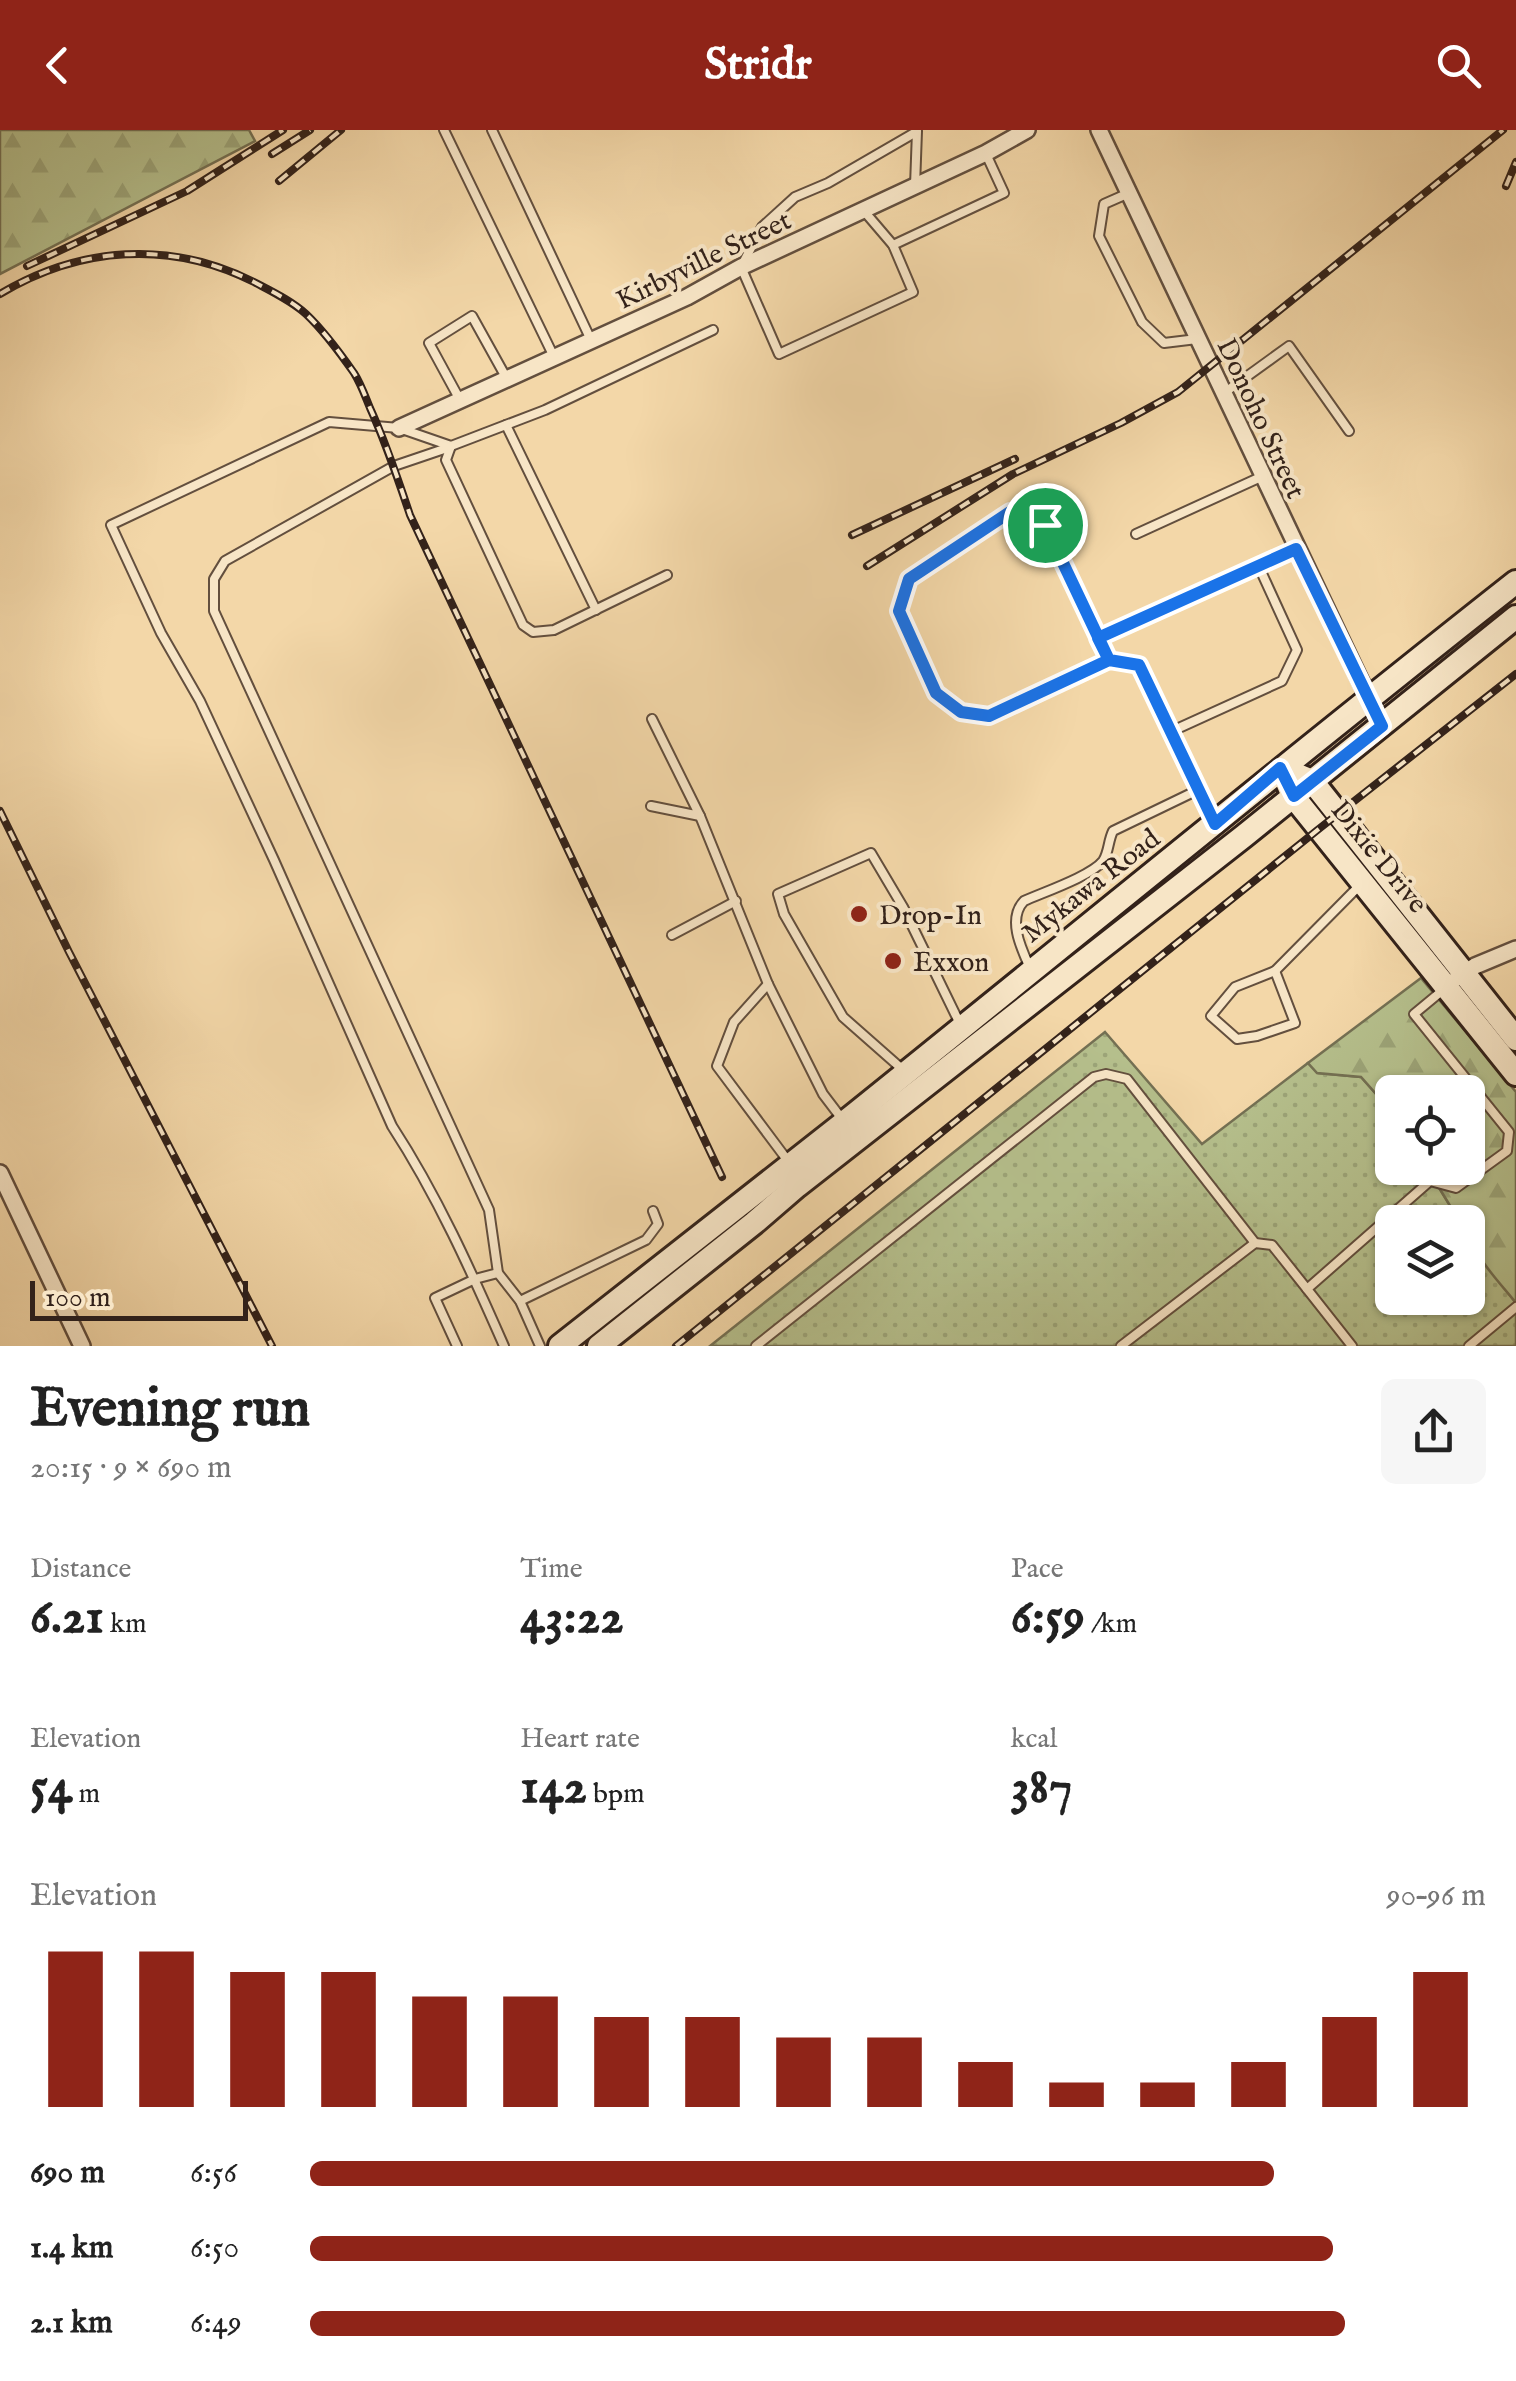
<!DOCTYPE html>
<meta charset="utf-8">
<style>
:root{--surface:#fff;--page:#f6f6f6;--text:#222;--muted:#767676;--accent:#8f2418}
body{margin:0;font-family:"IM FELL English",serif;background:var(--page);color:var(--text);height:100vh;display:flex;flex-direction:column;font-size:38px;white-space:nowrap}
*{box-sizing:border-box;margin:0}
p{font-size:32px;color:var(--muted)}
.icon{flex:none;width:55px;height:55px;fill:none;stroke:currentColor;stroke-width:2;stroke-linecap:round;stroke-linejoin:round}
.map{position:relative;height:1216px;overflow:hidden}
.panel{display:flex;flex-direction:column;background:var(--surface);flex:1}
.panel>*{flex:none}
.controls{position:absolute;left:1375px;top:945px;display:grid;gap:20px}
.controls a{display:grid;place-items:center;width:110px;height:110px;border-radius:15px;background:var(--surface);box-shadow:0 2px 8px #0004;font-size:50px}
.scale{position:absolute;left:30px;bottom:25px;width:218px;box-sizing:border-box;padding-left:10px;border:5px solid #33221a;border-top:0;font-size:28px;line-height:35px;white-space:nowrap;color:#33221a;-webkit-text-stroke:8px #f7e5c6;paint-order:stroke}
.pin{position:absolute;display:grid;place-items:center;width:85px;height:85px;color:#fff;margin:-42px;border:5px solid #fff;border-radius:50%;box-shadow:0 2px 10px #0007}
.round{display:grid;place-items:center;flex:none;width:105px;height:105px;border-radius:15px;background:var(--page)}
.head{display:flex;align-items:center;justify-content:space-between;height:170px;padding:0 30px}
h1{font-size:55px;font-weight:700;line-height:75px}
.stats{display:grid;grid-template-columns:repeat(3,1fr);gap:15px;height:170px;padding:10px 30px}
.stats div{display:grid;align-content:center}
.stats b{font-size:50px;font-weight:700}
.stats small{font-size:28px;font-weight:400}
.stats p{font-size:28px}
.chart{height:280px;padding:20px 30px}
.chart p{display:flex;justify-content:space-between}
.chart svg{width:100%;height:180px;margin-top:10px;stroke:var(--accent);stroke-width:6}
ul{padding:0 30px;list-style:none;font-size:32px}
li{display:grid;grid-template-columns:160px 120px 1fr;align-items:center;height:75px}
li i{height:25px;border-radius:12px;background:var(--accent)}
header{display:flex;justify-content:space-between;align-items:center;height:130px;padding:0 30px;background:var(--accent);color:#fff;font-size:45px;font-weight:700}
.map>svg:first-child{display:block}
</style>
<header><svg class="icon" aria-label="back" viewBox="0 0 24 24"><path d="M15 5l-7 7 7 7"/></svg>Stridr<svg class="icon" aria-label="search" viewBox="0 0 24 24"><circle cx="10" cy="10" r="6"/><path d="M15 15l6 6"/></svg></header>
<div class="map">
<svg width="1516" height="1216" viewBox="0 0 1516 1216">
<defs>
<pattern id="grass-dots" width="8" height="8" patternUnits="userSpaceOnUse" patternTransform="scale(2.5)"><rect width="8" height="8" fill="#b5bf8c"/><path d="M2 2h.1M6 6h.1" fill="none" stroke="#9ca478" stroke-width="1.8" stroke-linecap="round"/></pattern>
<pattern id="forest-firs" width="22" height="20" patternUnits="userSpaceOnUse" patternTransform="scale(2.5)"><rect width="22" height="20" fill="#b5bf8c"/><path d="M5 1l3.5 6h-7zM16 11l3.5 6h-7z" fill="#9ca478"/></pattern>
</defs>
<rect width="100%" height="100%" fill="#f3d7a8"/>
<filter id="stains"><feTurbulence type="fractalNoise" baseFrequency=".002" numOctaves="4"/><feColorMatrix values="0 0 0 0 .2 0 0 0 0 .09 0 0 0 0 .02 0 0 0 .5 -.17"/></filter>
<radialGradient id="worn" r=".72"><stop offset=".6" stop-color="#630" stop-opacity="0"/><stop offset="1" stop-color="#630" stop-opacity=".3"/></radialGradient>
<path fill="url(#grass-dots)" stroke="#747053" stroke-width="2.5" d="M1105,902L1202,1014L1308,933L1318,943L1361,947L1392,982V1038H1427L1460,1092H1392V1168H1468V1106L1478,1124L1516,1173V1216H710Z"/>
<g fill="url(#forest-firs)" stroke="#747053" stroke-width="2.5">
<path d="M0,0H249L255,11L0,144Z"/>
<path d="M1421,848L1516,962V1173C1498,1150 1468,1122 1468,1092H1460L1427,1038H1468V962H1392V982L1361,947L1317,943L1308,933Z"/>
</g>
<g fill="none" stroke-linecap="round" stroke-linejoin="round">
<g stroke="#634f3e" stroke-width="12">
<g id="service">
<path d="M444,0L554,227"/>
<path d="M492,0L591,210"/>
<path d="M915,56L917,1"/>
<path d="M1129,63L1104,74L1099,106L1142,192L1164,213L1197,209"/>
<path d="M864,81L893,115L913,162L779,224L741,137L762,97L795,67L828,53L916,2"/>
<path d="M893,115L1004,63L986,24"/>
<path d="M1224,263L1289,216L1349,301"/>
<path d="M460,270L429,213L472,186L507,249"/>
<path d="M506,295L596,480"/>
<path d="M451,316L446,330L523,495L533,502L554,500L667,445"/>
<path d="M450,317L394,336L225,431L214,449V481L489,1080L498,1143L520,1171L540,1216"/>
<path d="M1136,404L1263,346"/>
<path d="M1098,507L1296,419"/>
<path d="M1109,530L989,586L961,582L937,563L899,481L909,449L1010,383L1028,384L1045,395L1109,530L1139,535L1213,689"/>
<path d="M1170,602L1282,551L1297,520L1259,437"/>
<path d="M651,676L700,686L652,589"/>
<path d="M700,686L768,854L823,964L842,989"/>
<path d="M672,805L736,771"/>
<path d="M1030,838C1021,818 1007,789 1024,771C1044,762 1091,746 1103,731C1109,722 1108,711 1113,701L1200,659"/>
<path d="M1275,841L1295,893L1257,906L1237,909L1211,886L1235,857Z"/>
<path d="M1275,841L1360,755"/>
<path d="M768,854L734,892L717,936L788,1031"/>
<path d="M902,939L843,887L784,784L778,764L871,723L903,777L961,896"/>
<path d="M1307,1159L1352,1216"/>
<path d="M520,1171L646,1110L658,1094L653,1081"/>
<path d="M457,1216L435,1168L475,1149L498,1143"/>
<path d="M504,1216C471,1141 437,1065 392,996L274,730L200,571L161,503L111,395L329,292L399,298L451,316L545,280L713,200"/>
<path d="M756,1216L1094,947L1106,944L1127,949L1255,1113"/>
<path d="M1121,1216L1255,1113L1272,1115L1307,1159L1430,1051L1456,1058L1507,1021L1509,1002L1414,884L1443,860"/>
<path d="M1469,1216L1516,1177"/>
</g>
</g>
<g stroke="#634f3e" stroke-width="20">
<g id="minor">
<path d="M1099,0L1382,596"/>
<path d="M399,298L687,167L741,137L986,23L1027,0"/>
<path d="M1457,848L1475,836L1516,819"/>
<path d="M0,1043L82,1216"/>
</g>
</g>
<g stroke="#33221a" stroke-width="28">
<g id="secondary">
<path d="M1298,645L1312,651L1516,909"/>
<path d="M1287,652L1293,666L1516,944"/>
<path d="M560,1216C655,1141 751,1067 845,992C1069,812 1290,630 1516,452"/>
<path d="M599,1216L754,1093L797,1056L1244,706L1516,487"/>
</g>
</g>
<use href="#service" stroke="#f7e5c6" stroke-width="8"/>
<use href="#minor" stroke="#f7e5c6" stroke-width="15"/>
<use href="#secondary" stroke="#f7e5c6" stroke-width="22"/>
<g stroke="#33221a" stroke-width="8">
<g id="rail">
<path d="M272,24L310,0"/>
<path d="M279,51L341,0"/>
<path d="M1506,56L1516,32"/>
<path d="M27,136L187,61L283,0"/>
<path d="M0,164C80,116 171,110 254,152C271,161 292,171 306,184C324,201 340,223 354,243C361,254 365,266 370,278C386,313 398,349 410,385L722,1047"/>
<path d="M852,405L1015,329"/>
<path d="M867,436L1013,344L1121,293L1178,262L1503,0"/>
<path d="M0,681L69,822L272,1216"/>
<path d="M676,1216L1320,698L1516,544"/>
</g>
</g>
<use href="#rail" stroke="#f7e5c6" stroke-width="4" stroke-dasharray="11" stroke-linecap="butt"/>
</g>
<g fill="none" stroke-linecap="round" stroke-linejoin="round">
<g stroke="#fff" stroke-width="20">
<path id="route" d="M1045,395L1109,530L1139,535L1215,694L1280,638L1294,666L1382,596L1296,419L1098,508L1109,530L989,586L961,582L936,563L899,481L909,449L1010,382L1028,384L1045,395"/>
</g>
<use href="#route" stroke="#1a73e8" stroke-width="12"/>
</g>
<g fill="#8f2418" stroke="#f7e5c6" stroke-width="4">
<circle cx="859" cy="784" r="10"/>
<circle cx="893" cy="831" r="10"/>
</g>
<g text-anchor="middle" stroke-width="8" stroke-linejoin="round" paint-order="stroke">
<g font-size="28" fill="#33221a" stroke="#f7e5c6">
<text transform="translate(703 129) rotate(-26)" y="10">Kirbyville Street</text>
<text transform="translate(1262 288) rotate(65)" y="10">Donoho Street</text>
<text transform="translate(1380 726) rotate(51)" y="10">Dixie Drive</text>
<text transform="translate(1090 755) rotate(-38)" y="10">Mykawa Road</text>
</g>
<g font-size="28" fill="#33221a" stroke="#f7e5c6" text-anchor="start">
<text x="879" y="794">Drop-In</text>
<text x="913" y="841">Exxon</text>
</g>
</g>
<rect width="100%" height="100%" filter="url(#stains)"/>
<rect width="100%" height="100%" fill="url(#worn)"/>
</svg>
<div class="controls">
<a><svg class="icon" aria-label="locate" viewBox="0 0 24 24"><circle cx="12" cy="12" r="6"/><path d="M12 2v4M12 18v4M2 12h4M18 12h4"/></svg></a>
<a><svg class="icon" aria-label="layers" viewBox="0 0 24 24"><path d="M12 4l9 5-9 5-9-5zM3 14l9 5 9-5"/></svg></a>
</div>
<div class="scale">100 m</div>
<div class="pin" style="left:1045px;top:395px;background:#1e9e55"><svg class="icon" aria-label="arrive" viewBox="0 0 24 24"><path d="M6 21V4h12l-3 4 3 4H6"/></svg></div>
</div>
<section class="panel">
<div class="head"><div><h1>Evening run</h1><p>20:15 · 9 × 690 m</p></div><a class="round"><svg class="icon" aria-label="share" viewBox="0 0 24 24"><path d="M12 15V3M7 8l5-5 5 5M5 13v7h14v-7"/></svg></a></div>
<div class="stats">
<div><p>Distance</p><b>6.21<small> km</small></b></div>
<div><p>Time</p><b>43:22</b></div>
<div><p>Pace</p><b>6:59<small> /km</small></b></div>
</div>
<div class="stats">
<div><p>Elevation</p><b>54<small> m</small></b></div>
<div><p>Heart rate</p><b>142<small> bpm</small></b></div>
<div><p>kcal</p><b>387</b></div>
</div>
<div class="chart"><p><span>Elevation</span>90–96 m</p>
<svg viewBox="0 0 160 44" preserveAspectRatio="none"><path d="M5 44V6M15 44V6M25 44V11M35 44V11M45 44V17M55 44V17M65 44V22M75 44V22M85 44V27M95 44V27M105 44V33M115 44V38M125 44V38M135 44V33M145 44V22M155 44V11"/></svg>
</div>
<ul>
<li><b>690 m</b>6:56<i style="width:82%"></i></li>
<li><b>1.4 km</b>6:50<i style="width:87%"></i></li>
<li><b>2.1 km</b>6:49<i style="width:88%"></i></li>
</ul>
</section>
